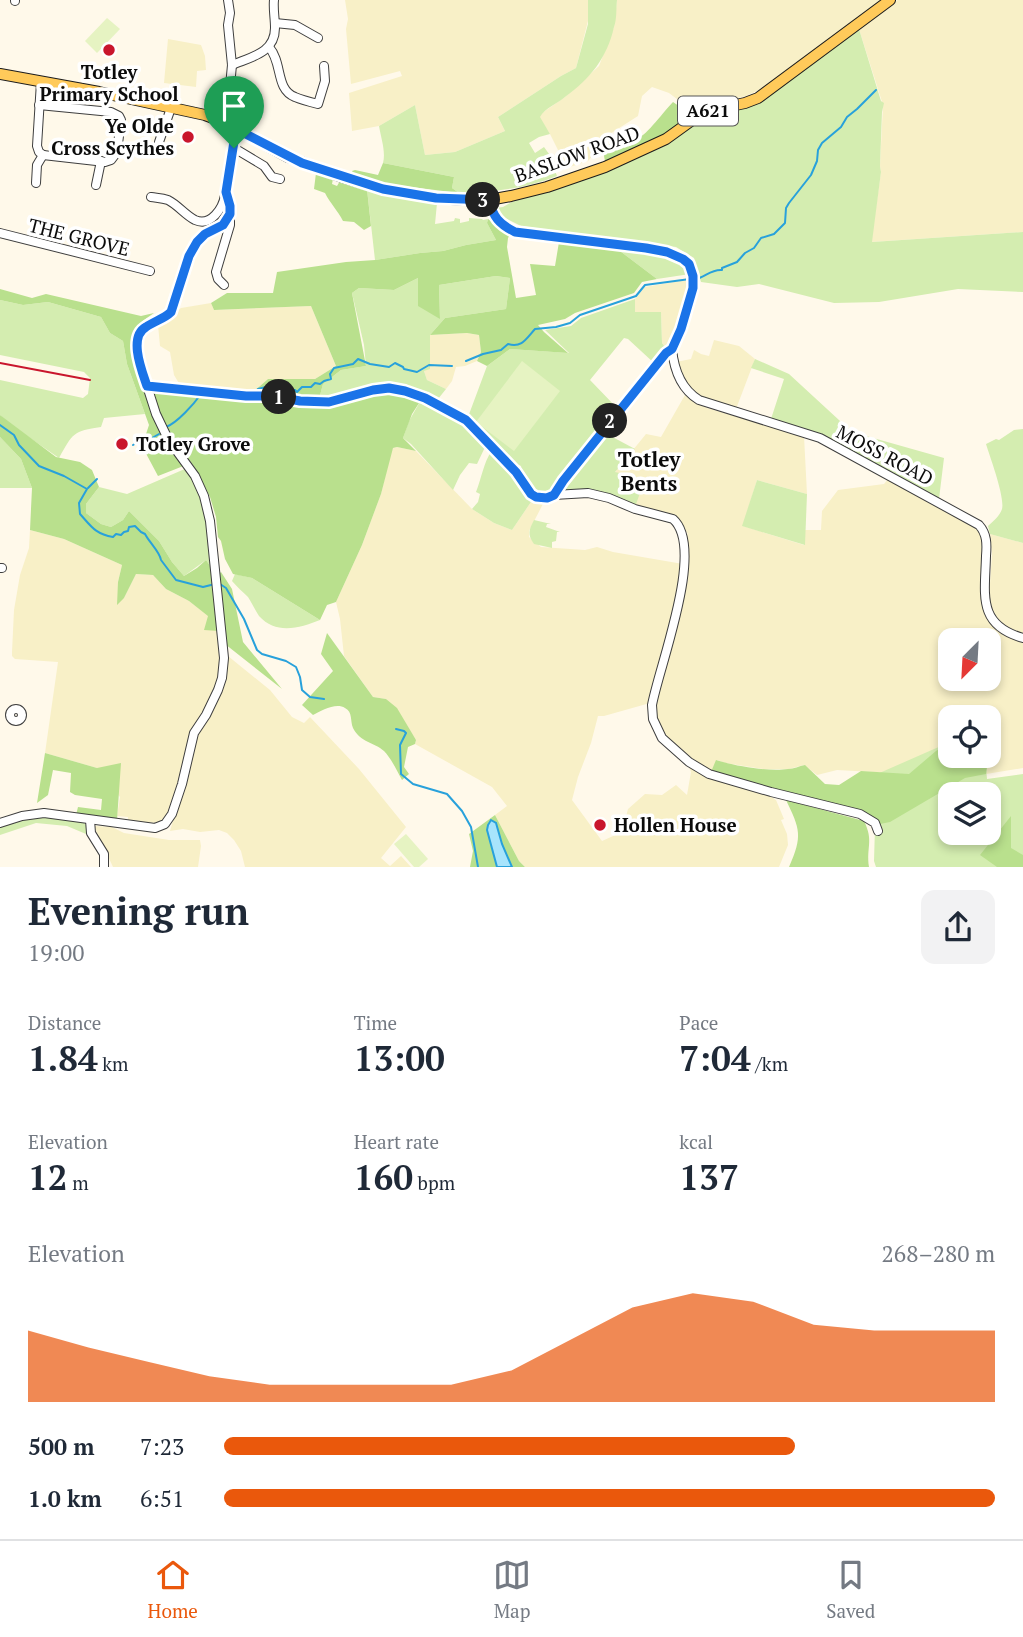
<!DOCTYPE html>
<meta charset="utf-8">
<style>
:root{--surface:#fff;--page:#f2f2f3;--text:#1f2937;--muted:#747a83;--line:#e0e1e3;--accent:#ea580c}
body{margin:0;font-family:"PT Serif",serif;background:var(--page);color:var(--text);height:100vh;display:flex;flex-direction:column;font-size:26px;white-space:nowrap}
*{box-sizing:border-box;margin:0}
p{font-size:23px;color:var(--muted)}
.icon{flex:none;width:38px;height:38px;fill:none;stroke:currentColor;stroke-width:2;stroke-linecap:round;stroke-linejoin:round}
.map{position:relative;height:867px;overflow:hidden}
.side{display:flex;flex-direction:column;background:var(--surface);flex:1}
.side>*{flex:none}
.needle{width:46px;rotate:204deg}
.tools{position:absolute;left:938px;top:628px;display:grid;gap:14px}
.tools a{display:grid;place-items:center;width:63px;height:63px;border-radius:14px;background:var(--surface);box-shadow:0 4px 10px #0003;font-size:35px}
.pin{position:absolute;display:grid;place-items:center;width:60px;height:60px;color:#fff;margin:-72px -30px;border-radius:50% 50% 50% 0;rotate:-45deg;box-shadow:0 0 7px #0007}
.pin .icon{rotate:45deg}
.km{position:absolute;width:35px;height:35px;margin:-18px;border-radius:50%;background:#222;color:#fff;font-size:19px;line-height:35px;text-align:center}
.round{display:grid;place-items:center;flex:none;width:74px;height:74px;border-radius:14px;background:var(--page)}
.overview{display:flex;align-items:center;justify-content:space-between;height:119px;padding:0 28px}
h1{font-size:38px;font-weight:700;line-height:52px}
.figures{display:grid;grid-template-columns:repeat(3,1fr);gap:10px;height:119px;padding:7px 28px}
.figures div{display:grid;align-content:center}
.figures b{font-size:35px;font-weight:700}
.figures small{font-size:19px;font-weight:400}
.figures p{font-size:19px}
.chart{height:196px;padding:14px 28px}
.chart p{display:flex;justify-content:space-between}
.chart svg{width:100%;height:126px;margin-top:7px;fill:var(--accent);opacity:.7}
ul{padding:0 28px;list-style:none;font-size:23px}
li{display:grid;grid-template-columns:112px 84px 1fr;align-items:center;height:52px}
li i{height:18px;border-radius:9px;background:var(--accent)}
.menu{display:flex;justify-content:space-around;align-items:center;height:98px;border-top:2px solid var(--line);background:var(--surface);font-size:19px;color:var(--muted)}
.menu a{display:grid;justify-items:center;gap:4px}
.menu .active{color:var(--accent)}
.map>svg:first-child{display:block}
</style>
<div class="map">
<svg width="1023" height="867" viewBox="0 0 1023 867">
<rect width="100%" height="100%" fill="#fff9ea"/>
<g fill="#f8f0c7" fill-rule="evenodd">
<path d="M345,0H588L589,17L576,68L561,76L498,117L505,131L455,152L425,155L415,105L379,126L352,131L349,93L402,76L400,71L351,84L346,29L348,19Z"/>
<path d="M617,0H881L768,86L746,96L716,103L694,112L669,93L652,87L642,96L638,116L602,139L596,152L588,161L567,168L550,134L539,117L542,113L565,97L599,66L614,27Z"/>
<path d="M898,0H1023V232L871,242L881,172L880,166L883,105L859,29Z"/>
<path d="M168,39L201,45L205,56L206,70L197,71L196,87L164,83Z"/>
<path d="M680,281H692L677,333L667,350L662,343L661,312H635V299L645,287Z"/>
<path d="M211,303L214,310L311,306L336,366L315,379H268L252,393L180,385L174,375L170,352L160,346L158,325L181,308Z"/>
<path d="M467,333L479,335L481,352L477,361L465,366L456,367L452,381L446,389L427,380L424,371L430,335Z"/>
<path d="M714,340L739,346L755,359L736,409L702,399L688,388L676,362L691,359L694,350L701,354L709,356Z"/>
<path d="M685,395L707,408L804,436L807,494L757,480L743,526L804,545L805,530H821L822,511L838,490L884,484L888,479L979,529L983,535L982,596L996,628L1008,637L1023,642V768L986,774L989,755V718H950V742L936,751L909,774L837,770L817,775L804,765L789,769H763L725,763L717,760L711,772L695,763L666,737L660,729L655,711L657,693L688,580L689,554L686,535L688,534L680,522L678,517L635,507L615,472L646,434L661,437ZM950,640H989V679H950Z"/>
<path d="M397,447L416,451L472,509L494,523L512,530L533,499L545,500L529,531V537L541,547L585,550L597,547L613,552L683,564L682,578L650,703L604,716H598L591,743L578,777L572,800L602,841L622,832L628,809L645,794L662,795L676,785L687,795L691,772L688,765L710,778L770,796L776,800L784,819L781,820L787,834L788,845L779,867H525L519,861L495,815L507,806L492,787L415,744L416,740L386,699L373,697L344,656L340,619L336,602L362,545L381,494L391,452L393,448Z"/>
<path d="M30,530L64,539L122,565L118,582L124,598L136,574L153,575L166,589L189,601L209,616L219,631L221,665L216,688L192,732L172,803L164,820L160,823L128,821V817L117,816L120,797L97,768L45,753L58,662L15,659L12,656V652L14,610L20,575L29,548Z"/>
<path d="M990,534L1023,543V634L1009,630L1001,624L991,608L989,598L992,554Z"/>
<path d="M228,656L270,690L292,717L304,723L310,717L359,769L406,827L381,858L390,866L401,856L411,867H245L241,851L234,840L227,833L219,830L200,832L183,829L170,831L196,741Z"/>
<path d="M94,826L112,827L124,833L169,840H200L201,846L198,867H113Z"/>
</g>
<g fill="#d4edb0" fill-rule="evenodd">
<path d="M588,0H617C616,9 617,19 614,27C607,58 590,79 565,97C557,104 545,108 540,117L550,134L539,137L529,143L535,153L544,147L557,165L555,171L557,176C525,189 493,192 459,193L452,188L454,177L383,163C386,152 381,138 379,126L415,105L425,155L455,152L505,131L498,117L561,76L576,68L588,24Z"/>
<path d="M859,29L881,101L884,103L882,112L880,166L881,172L872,242L1023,232V292L958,289L879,302L834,303L759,284L737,287L701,282L694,258L676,247L521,226L495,213V208L503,207L512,202L599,173L706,116L750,105Z"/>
<path d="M367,189L437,203L435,224L454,221L455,218L460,219V223L469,221V218L482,219L483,220L488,219L487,223L496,240L466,245L443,251L420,253L375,260Z"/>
<path d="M616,248C640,251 678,249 690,274L657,279Z"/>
<path d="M496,276L510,278L506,309L445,318L430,335V369L424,371L427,380L446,389L438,399H435L409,389L334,399H319L323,384L341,370L366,366L364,345L352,293L359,288L394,290L418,278L440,319L439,285Z"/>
<path d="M635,299V312H661L662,343L667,350L654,363L628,339L624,338L590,380L617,408L554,490L545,495L535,493L523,478L521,466L512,462L468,417L487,366L510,349L569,353L545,330L571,326L581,318Z"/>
<path d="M0,300L23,305L48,302L101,317L110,333L123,341L127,364L145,414L104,418L101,427C73,431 73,433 59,458L11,425L0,415V380L83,398L88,394L90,378L84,372L0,355Z"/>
<path d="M755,359L789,374L852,432L944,458L939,499L771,419L784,379L751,368Z"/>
<path d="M421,400L453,415L467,425L486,445L477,464L469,463L460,475L453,490L411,444L403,438L409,421Z"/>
<path d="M1023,429V543L990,534L988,526C992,522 1000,516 1002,509C1005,497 990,457 986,444L996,439L999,440L1014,430Z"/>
<path d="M605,433L635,449L615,472L645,479L635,507L590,489L560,491Z"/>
<path d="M0,437L21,459L32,488H0Z"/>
<path d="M492,450L518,479L523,491L533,499L512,530L494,523L472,509L478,502L480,494L476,492C482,477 483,464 492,450Z"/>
<path d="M187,468C205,500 208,534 213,570L206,560L184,576L172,562L159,541L129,511L123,520L111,527L101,524L86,513V504L99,487L127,494Z"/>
<path d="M757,480L807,494L805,545L742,526Z"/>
<path d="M534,520L551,524H547L546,527L560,532H557L556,541L552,542V548L534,544C527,534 529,530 534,520Z"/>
<path d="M235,574L252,578L320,620C300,628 276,635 259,616C255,610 252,603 248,597C243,592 237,587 232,581Z"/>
<path d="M950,742V756H985L987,779L1023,774V867H876L874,861L875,827L881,825L859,782ZM950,794H989V833H950Z"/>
<path d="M42,815L83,821L87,827L86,834L67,826L36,823L0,835V827Z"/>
</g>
<g fill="#b9e08d">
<path d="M673,102L692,115L665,135L606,164C600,143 607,148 620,137C625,138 631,141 637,139C647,135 665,110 673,102Z"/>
<path d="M383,163L454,177L452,188L459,193L371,182L353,174L352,171L355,170L378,175Z"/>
<path d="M316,173L333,179L332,184L337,186L340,181L367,189L371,226L364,230L354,222L343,221C338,211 330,203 325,193L314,189Z"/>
<path d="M488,219L511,233L508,238L507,247L516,298L536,295L530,264L555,266L559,242L616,248L657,279L642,282L634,293L575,313L565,319L538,325L544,332L568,353L510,349L487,366L477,361L481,352L479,335L467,333L430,335L445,318L506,309L510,278L496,276L439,285L440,319L418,306V278L394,290L359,288L352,293L366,366L341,370L323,384L319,399L277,394L276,391L270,389L262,393H252L268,379H315L336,366L311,306L214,310L211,303L227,293H273L277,272L346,262L375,260L420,253L443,251L466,245L496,240L487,223Z"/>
<path d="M0,289L32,298L46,294L141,316L154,313L141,322L134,334L133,343L135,357L156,425L186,465L158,476L142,446L149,425L127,364L123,341L110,333L101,317L48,302L23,305L0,300Z"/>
<path d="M157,388L240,399H272L305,404L379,392L404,394L421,400L412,414L403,438L416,451L397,447L393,448L381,494L362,545L336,602L327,605L320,620L252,578L233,574L225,559L221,541L218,537L216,517L210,497L195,468L166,427L152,394L154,389Z"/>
<path d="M0,415L56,457L80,462L92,470L99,487L86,504V513L101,524L111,527L123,520L129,511L159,541L172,562L184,576L197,568L206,560L213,570L219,631L204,630L208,616L189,601L166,589L153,575L136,574L124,598L117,605L118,582L122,565L64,539L30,530L32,488L21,459L0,437Z"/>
<path d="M221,572L232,589L243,642L282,689L225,644L219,574Z"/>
<path d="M327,633L373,697L386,699L397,708L416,740L415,744L408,747L404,767L409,774L402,780C397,771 391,758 384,751C374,742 361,743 353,728C350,721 353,712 345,708C336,702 321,711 313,715L302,705L333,671L321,654Z"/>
<path d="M950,742V756H989V752V755L986,774L965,778L890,822L880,824L871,816L711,772L716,760C735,766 769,772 788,769C794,769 799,766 805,765L825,784L839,785L861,771L909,774L936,751Z"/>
<path d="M45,753L97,768L121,763L117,820L76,815L78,807L101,810L102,799L75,795L70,792L71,773L53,770L48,795L37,803Z"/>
<path d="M786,800L864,821C874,841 866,847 869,867H789C803,836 800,829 786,800Z"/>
<path d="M495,815L519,861L525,867H470L473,851L469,834Z"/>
<path d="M1011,816V848L1023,855V867H997L980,855Z"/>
</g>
<g fill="#e6f3c2">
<path d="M107,18L120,29L97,53L85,41Z"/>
<path d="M522,361L560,391L514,451L476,422Z"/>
<path d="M406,834L428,859L419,867H414L394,844Z"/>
</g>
<path fill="#a8e4fc" stroke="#28a1db" stroke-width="2" d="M491,820L496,823L502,844L512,867H497L487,830L488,825Z"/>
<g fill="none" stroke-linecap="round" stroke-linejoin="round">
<g stroke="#28a1db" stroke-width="2">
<path d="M695,279C705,278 710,269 722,270V268L737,262L745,253L754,248L761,238L774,234L785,223L786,208L789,203L811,175L817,161L818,150L822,143L841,127L847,117L857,109L876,90"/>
<path d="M466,361L483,354L501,350L508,344C522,348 526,339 535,329L556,327L570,323L580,315L636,296L645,285L690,279"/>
<path d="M255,392L258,389L270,386L280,392L287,387L290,390H295L297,392L302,387H311L315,383L320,384L324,381L331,379L330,374L334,368L353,364L358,359L370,364L389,367L395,363L403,367L404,369L417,372L429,365L452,366"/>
<path d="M0,425L14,435L19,445L39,466L64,476L87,489L79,503L80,514C91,526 95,534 113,537L116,534L121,535L124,532L128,531L129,527L135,526L141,532L145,534C149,542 160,552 161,560L176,580L203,587L215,584"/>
<path d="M166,427C177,423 194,404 201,394"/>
<path d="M133,445L141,440L152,438L159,434"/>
<path d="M88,488L97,479"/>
<path d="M220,584L226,588L244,619L257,650L262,654L286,661L296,667L300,677L302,690L310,697L324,699"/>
<path d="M396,729L404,731L406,733L400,745L401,774L413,784L447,794L462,811L471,827L478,867"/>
</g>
<g stroke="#3e3e3e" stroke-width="10">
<g id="minor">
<path d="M15,1V0"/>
<path d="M275,23L295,25L318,38"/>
<path d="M269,47C283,63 275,89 295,97C302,100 310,102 318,104L325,81L324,66"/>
<path d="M232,65C251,57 275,53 275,28C275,18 273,9 274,0"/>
<path d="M41,82L37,146L39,152L43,155"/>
<path d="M39,105L111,112L119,116L121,120L117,152L111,160L105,162L43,155"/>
<path d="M224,122L228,107L232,65L228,25L230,13L228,0"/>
<path d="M159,142L171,108"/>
<path d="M234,148L264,166L272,177L280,179"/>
<path d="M36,183L37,165L43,155"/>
<path d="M96,185L101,161"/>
<path d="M151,197C157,198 162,198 168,200C178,205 185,215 195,220C211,227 223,208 225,195"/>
<path d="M489,200C493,217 499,224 515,232C546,239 673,242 689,264C697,276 692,292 688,305C684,320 680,345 666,353L563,481L554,495"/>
<path d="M0,233L150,271"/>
<path d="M224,285L218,279L216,272L230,225V206L226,192L236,129"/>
<path d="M672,349C674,370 681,389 699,400L820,438L979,525C987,534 987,544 986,556C985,595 977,625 1023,638"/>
<path d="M147,386L246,395L272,396L300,401L329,402L373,390L389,389L405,391L425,398L466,420L516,472L529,491L536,497L547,498L554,495L588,493L609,498L635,509L673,519C706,548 659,666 652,705L653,719L662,738L689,762L709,774L771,792L860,814L875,823L878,831"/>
<path d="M0,568H2"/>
<circle cx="16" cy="715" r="6"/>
<path d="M90,820L91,833L104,854V867"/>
<path d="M0,823L22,816L44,813L155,828L165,824L172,814L182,784L194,733L206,715L218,690L222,678L224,658L210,521L204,496L195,476L168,439L156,414L139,361L137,339L143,328L167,316L171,312L189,256L197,242L205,234L223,225L229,216"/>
</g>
</g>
<g stroke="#1c1c1c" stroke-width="12">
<path id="major" d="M0,74L99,92L205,115L224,122L288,157L339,176L383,189L436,198L466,200H489L511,196L547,187L605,167L666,139L702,113L712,110L745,103L758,98L890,0"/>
</g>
<use href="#minor" stroke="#fff" stroke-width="8"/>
<use href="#major" stroke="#ffca5a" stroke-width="10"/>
<path stroke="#c9162d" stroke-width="2" d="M0,363L90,380"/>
</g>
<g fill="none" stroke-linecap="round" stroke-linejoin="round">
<g stroke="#fff" stroke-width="14">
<path id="route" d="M236,129L302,163L383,189L436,198L489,200C493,217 499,224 515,232L646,248L667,252L683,259L689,264L693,276V288L681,329L672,349L666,353L563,481L554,495L547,498L536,497L531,494L516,472L466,420L425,398L405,391L389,388L373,390L329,402L300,401L272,396H246L147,386C142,371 128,337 146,327C154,321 164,319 171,312L189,256L197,242L205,234L223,225L230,214V206L226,192Z"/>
</g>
<use href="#route" stroke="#1a73e8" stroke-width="9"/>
</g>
<g fill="#c9162d" stroke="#fff" stroke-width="2.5">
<circle cx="109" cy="50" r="7"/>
<circle cx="188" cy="137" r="7"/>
<circle cx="122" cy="444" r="7"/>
<circle cx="600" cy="825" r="7"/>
</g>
<g text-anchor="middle" stroke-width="7" stroke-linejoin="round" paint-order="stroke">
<rect fill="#fff" stroke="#545454" stroke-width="2" x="678" y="96.5" width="60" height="29" rx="5"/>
<g font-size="18" font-weight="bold" fill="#0b0b0b">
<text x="708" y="117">A621</text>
</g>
<g font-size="19" font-weight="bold" fill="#0b0b0b" stroke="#fff" text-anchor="start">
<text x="109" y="79" text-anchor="middle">Totley<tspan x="109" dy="22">Primary School</tspan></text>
<text x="174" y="133" text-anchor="end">Ye Olde<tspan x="174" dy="22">Cross Scythes</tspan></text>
<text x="136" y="451">Totley Grove</text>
<text x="614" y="832">Hollen House</text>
</g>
<g font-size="19" fill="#0b0b0b" stroke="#fff">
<text transform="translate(577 154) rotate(-20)" y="7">BASLOW ROAD</text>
<text transform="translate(79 237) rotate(14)" y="7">THE GROVE</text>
<text transform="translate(885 455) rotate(28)" y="7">MOSS ROAD</text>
</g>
<g font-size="21" font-weight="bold" fill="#0b0b0b" stroke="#fff">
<text x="649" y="467">Totley<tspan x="649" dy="24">Bents</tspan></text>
</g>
</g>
</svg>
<div class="tools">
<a><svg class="needle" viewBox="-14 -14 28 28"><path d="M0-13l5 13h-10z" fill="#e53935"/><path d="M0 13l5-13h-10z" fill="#747a83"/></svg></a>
<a><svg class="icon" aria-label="locate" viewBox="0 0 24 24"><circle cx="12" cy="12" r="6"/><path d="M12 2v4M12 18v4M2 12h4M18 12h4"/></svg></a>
<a><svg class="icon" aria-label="layers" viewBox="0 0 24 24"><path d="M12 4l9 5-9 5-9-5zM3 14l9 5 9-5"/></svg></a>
</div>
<div class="pin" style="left:234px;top:148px;background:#1e9e55"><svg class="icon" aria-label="arrive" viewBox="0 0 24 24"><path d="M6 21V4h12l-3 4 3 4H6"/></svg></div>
<b class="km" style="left:279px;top:397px">1</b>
<b class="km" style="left:610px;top:421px">2</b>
<b class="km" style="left:483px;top:200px">3</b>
</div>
<section class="side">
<div class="overview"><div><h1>Evening run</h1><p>19:00</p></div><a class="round"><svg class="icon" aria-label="share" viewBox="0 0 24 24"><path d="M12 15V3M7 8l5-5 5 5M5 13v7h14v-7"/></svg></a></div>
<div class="figures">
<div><p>Distance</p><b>1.84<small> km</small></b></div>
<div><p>Time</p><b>13:00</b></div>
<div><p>Pace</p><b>7:04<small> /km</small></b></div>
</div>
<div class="figures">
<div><p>Elevation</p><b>12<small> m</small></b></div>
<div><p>Heart rate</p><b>160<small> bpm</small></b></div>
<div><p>kcal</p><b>137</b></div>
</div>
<div class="chart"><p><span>Elevation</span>268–280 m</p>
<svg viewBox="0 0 160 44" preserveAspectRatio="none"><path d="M0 44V19L10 25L20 30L30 35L40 38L50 38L60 38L70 38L80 33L90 22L100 11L110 6L120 9L130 17L140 19L150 19L160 19V44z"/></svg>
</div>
<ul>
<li><b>500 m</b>7:23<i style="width:74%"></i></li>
<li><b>1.0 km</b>6:51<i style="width:100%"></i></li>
</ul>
</section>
<nav class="menu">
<a class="active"><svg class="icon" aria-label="home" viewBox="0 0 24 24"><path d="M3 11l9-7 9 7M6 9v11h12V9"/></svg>Home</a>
<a><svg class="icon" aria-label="map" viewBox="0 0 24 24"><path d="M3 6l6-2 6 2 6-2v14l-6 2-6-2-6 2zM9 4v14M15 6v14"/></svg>Map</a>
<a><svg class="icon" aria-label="saved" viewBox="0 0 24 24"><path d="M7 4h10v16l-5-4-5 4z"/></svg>Saved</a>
</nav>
